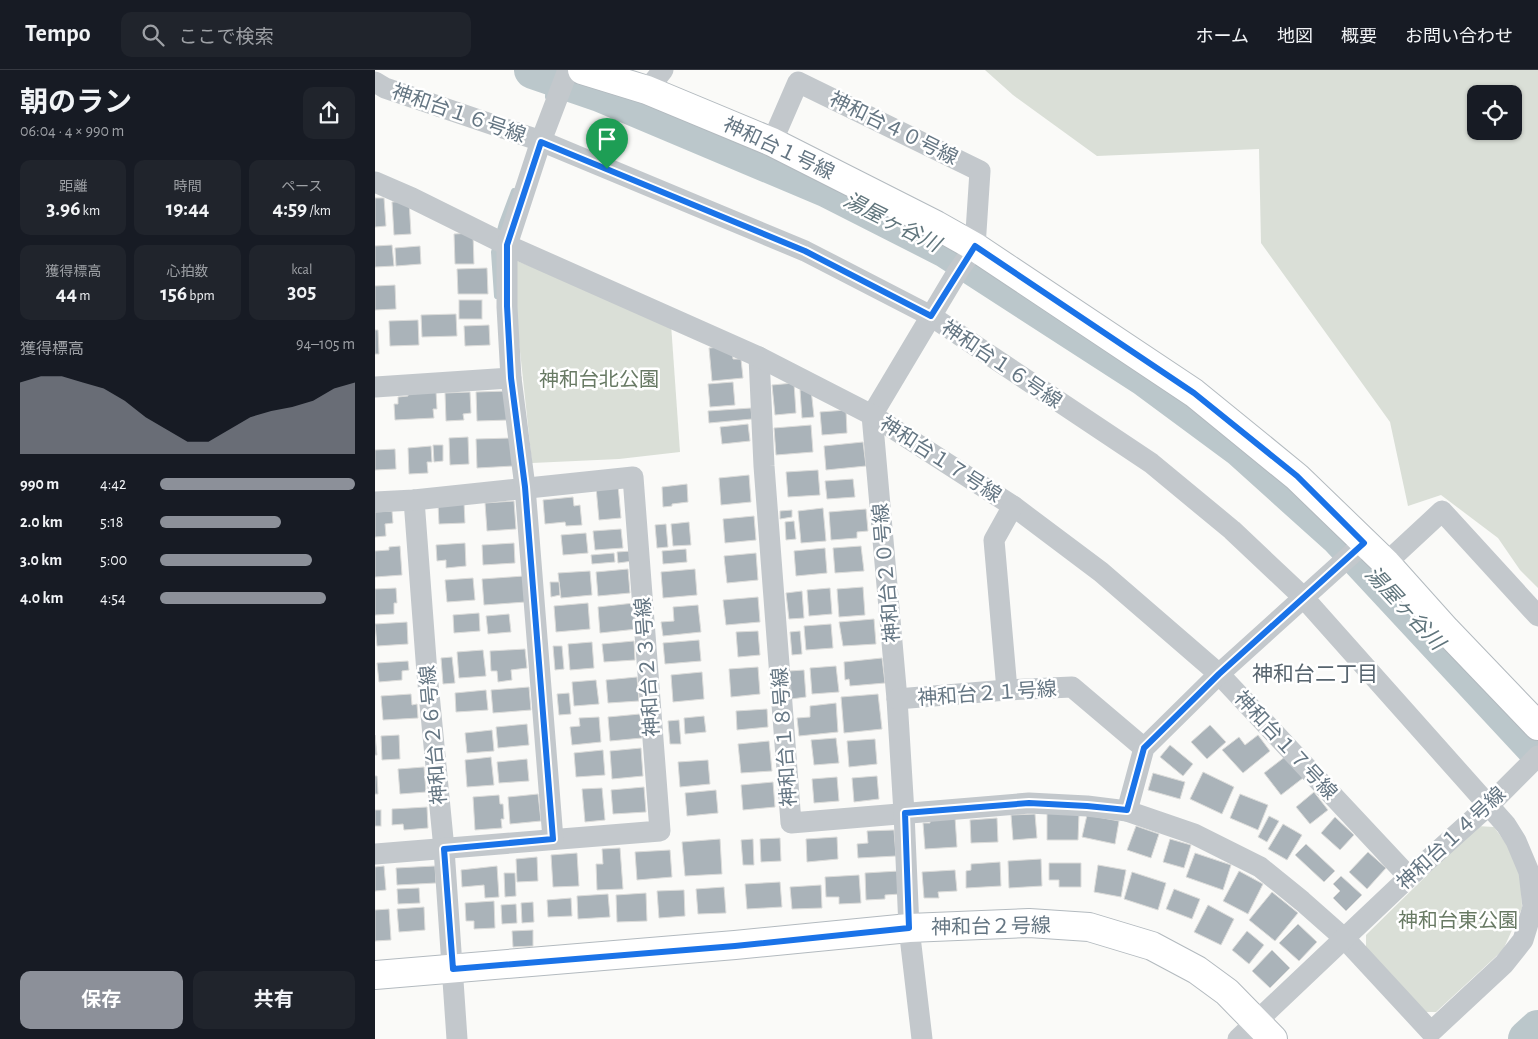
<!DOCTYPE html>
<html lang="ja">
<meta charset="utf-8">
<style>
:root{--surface:#171b24;--page:#20242c;--text:#f1f3f6;--muted:#9ea1a6;--line:#363941;--accent:#8c9099}
body{margin:0;font-family:"Alegreya Sans","Noto Sans JP",sans-serif;background:var(--page);color:var(--text);height:100vh;display:flex;flex-direction:column;font-size:19px;white-space:nowrap}
*{box-sizing:border-box;margin:0}
p{font-size:16px;color:var(--muted)}
.icon{flex:none;width:28px;height:28px;fill:none;stroke:currentColor;stroke-width:2;stroke-linecap:round;stroke-linejoin:round}
.map{position:relative;flex:1;overflow:hidden}
.side{display:flex;flex-direction:column;background:var(--surface);width:375px}
.side>*{flex:none}
.tools{position:absolute;left:1092px;top:15px;display:grid;gap:10px}
.tools a{display:grid;place-items:center;width:55px;height:55px;border-radius:10px;background:var(--surface);box-shadow:0 1px 4px #0004;font-size:25px}
.pin{position:absolute;display:grid;place-items:center;width:42px;height:42px;color:#fff;margin:-51px -21px;border-radius:50% 50% 50% 0;rotate:-45deg;box-shadow:0 0 5px #0007}
.pin .icon{rotate:45deg}
.round{display:grid;place-items:center;flex:none;width:52px;height:52px;border-radius:10px;background:var(--page)}
.headline{display:flex;align-items:center;justify-content:space-between;height:85px;padding:0 20px}
h1{font-size:28px;font-weight:700;line-height:38px}
.figures{display:grid;grid-template-columns:repeat(3,1fr);gap:8px;height:85px;padding:5px 20px}
.figures div{display:grid;align-content:center;border-radius:10px;background:var(--page);text-align:center}
.figures b{font-size:21px;font-weight:700}
.figures small{font-size:14px;font-weight:400}
.figures p{font-size:14px}
.chart{height:140px;padding:10px 20px}
.chart p{display:flex;justify-content:space-between}
.chart svg{width:100%;height:90px;margin-top:5px;fill:var(--accent);opacity:.7}
.action{display:flex;gap:10px;margin-top:auto;padding:10px 20px}
.action a{flex:1;height:58px;border-radius:10px;background:var(--accent);color:#fff;font-size:20px;font-weight:700;line-height:58px;text-align:center}
.action a+a{background:var(--page);color:var(--text)}
ul{padding:0 20px;list-style:none;font-size:16px}
li{display:grid;grid-template-columns:80px 60px 1fr;align-items:center;height:38px}
li i{height:12px;border-radius:6px;background:var(--accent)}
header{display:flex;align-items:center;gap:30px;box-sizing:border-box;height:70px;padding:0 25px;background:var(--surface);border-bottom:1px solid var(--line)}
header strong{font-size:24px}
nav{display:flex;gap:28px;margin-inline-start:auto;font-size:18px}
.search{width:350px;height:45px;background:var(--page);display:flex;align-items:center;gap:12px;box-sizing:border-box;padding:0 18px;border-radius:10px;color:var(--muted);font-size:19px}
main{display:flex;flex:1;min-height:0}
.map>svg:first-child{display:block}
</style>
<header>
<strong>Tempo</strong>
<div class="search"><svg class="icon" aria-label="search" viewBox="0 0 24 24"><circle cx="10" cy="10" r="6"/><path d="M15 15l6 6"/></svg>ここで検索</div>
<nav><a>ホーム</a><a>地図</a><a>概要</a><a>お問い合わせ</a></nav>
</header>
<main>
<section class="side">
<div class="headline"><div><h1>朝のラン</h1><p>06:04 · 4 × 990 m</p></div><a class="round"><svg class="icon" aria-label="share" viewBox="0 0 24 24"><path d="M12 15V3M7 8l5-5 5 5M5 13v7h14v-7"/></svg></a></div>
<div class="figures">
<div><p>距離</p><b>3.96<small> km</small></b></div>
<div><p>時間</p><b>19:44</b></div>
<div><p>ペース</p><b>4:59<small> /km</small></b></div>
</div>
<div class="figures">
<div><p>獲得標高</p><b>44<small> m</small></b></div>
<div><p>心拍数</p><b>156<small> bpm</small></b></div>
<div><p>kcal</p><b>305</b></div>
</div>
<div class="chart"><p><span>獲得標高</span>94–105 m</p>
<svg viewBox="0 0 160 44" preserveAspectRatio="none"><path d="M0 44V9L10 6L20 6L30 9L40 12L50 18L60 26L70 32L80 38L90 38L100 32L110 26L120 23L130 21L140 18L150 12L160 9V44z"/></svg>
</div>
<ul>
<li><b>990 m</b>4:42<i style="width:100%"></i></li>
<li><b>2.0 km</b>5:18<i style="width:62%"></i></li>
<li><b>3.0 km</b>5:00<i style="width:78%"></i></li>
<li><b>4.0 km</b>4:54<i style="width:85%"></i></li>
</ul>
<div class="action"><a>保存</a><a>共有</a></div>
</section>
<div class="map">
<svg width="1163" height="969" viewBox="0 0 1163 969">
<rect width="100%" height="100%" fill="#fafaf8"/>
<g fill="#dadfd7" fill-rule="evenodd">
<path d="M610,0H1163V518L1145,500L1123,468L1066,425L1033,436L1015,352L886,173L884,79L722,86L638,25ZM1101,24H1139V61H1101Z"/>
<path d="M135,188L296,254L305,382L244,389L157,393Z"/>
<path d="M1102,756L1119,757L1135,779L1146,807L1147,838L1128,880L1061,942H1050L991,878V865Z"/>
</g>
<g fill="none" stroke-linecap="round" stroke-linejoin="round">
<g stroke="#bbc7cb" stroke-width="6">
<path d="M173,27L174,6"/>
<path d="M122,226L119,182L127,153L139,121"/>
</g>
<g stroke="#bbc7cb" stroke-width="38">
<path d="M158,0L225,23L453,119L571,179L769,307L865,378L965,468L1163,681"/>
<path d="M1152,969L1163,959"/>
</g>
</g>
<g fill="#aab3b9" stroke="#dcdcda">
<path d="M0,128H9L11,156L0,157Z"/>
<path d="M34,131L36,164L19,165L17,132Z"/>
<path d="M98,163L99,194H80L79,164Z"/>
<path d="M17,175L19,196L0,197V176Z"/>
<path d="M45,176L46,194L21,196L20,178Z"/>
<path d="M112,198L113,224H83L82,199Z"/>
<path d="M20,215L21,239L0,240V216Z"/>
<rect x="84" y="230" width="23" height="19"/>
<path d="M81,244L82,266L47,267L46,245Z"/>
<path d="M43,250L44,275L15,276L14,251Z"/>
<path d="M114,255L115,275L90,276L89,256Z"/>
<path d="M0,260H3L4,284H0Z"/>
<path d="M357,276L358,289H366L368,308L337,311L334,278Z"/>
<path d="M358,312L360,335L335,337L333,314Z"/>
<path d="M419,313L421,343L400,345L397,315Z"/>
<path d="M436,319L439,347L427,348L425,320Z"/>
<path d="M61,321L62,339H58L59,348L20,350L19,334H23V327L33,326V322Z"/>
<path d="M133,321L134,350L102,351L101,322Z"/>
<path d="M95,322L96,343L88,344L89,350L71,351L70,323Z"/>
<path d="M376,338L377,349L334,353L333,341Z"/>
<path d="M471,340L472,363L447,365L445,342Z"/>
<path d="M373,354L375,371L347,374L345,357Z"/>
<path d="M436,355L438,382L401,385L399,358Z"/>
<path d="M93,367L94,394L75,395L74,368Z"/>
<path d="M137,368L138,396L102,398L101,369Z"/>
<path d="M488,372L491,396L451,400L449,376Z"/>
<path d="M58,375H68V391L59,392Z"/>
<path d="M56,376L57,392H52L53,403L34,404L33,378Z"/>
<path d="M20,379L21,399L0,400V380Z"/>
<path d="M443,400L445,425L413,427L411,402Z"/>
<path d="M374,405L376,432L346,435L344,408Z"/>
<path d="M478,409L480,427L452,429L450,411Z"/>
<path d="M312,414L313,432L297,434V436L288,437L287,417Z"/>
<path d="M243,415L246,448L224,450L221,417Z"/>
<path d="M198,427L199,436L205,435L207,455L191,456L190,452L170,454L168,430Z"/>
<path d="M139,431L141,459L112,461L110,433Z"/>
<path d="M89,432L90,453L64,454L63,434Z"/>
<path d="M448,438L451,471L426,473L423,441Z"/>
<path d="M491,439L493,461L482,462V468L456,470L454,442Z"/>
<path d="M417,440V447L405,449V441Z"/>
<path d="M17,441L18,453L10,454L11,466L0,467V442Z"/>
<path d="M379,446L381,470L350,473L348,449Z"/>
<path d="M419,451L421,469L411,470L410,452Z"/>
<path d="M314,452L316,475L298,476L296,454Z"/>
<path d="M291,454L293,477L282,478L280,455Z"/>
<path d="M246,459L248,478L220,480L218,461Z"/>
<path d="M211,463L213,483L188,485L186,465Z"/>
<path d="M90,473L91,496L71,498V490L62,491L61,475Z"/>
<path d="M139,473L140,493L108,495L107,475Z"/>
<path d="M25,476L27,505L0,507V481L14,480V477Z"/>
<path d="M486,476L489,501L460,503L458,478Z"/>
<path d="M450,478L452,503L421,506L419,481Z"/>
<path d="M311,479L312,492L288,494L287,481Z"/>
<path d="M257,481L258,491L243,493L242,482Z"/>
<path d="M239,483L240,492L217,494L216,485Z"/>
<path d="M381,483L383,510L352,513L349,486Z"/>
<path d="M253,499L255,523L223,526L221,502Z"/>
<path d="M320,499L322,525L288,528L286,502Z"/>
<path d="M215,501L217,525L186,528L183,503Z"/>
<path d="M149,506L151,532L109,535L107,509Z"/>
<path d="M98,508L100,530L72,532L70,510Z"/>
<path d="M175,512H184L185,525L176,527Z"/>
<path d="M488,517L490,545L464,547L462,519Z"/>
<path d="M21,518L22,533H19V544L0,545V519Z"/>
<path d="M455,518L457,544L434,546L432,520Z"/>
<path d="M427,521L429,548L414,549L411,523Z"/>
<path d="M383,527L385,552L351,555L348,530Z"/>
<path d="M213,533L215,559L181,562L179,536Z"/>
<path d="M259,533L262,559L225,563L223,537Z"/>
<path d="M323,535L326,562L288,566L286,552L299,551L298,537Z"/>
<path d="M104,543L105,561L79,563L78,545Z"/>
<path d="M134,544L136,562L113,564L111,546Z"/>
<path d="M499,549L501,574L468,576L464,552Z"/>
<path d="M32,552L33,574L2,576L0,554Z"/>
<path d="M456,554L458,578L431,580L429,556Z"/>
<path d="M383,561L385,585L363,587L361,562Z"/>
<path d="M425,561L427,584L417,585L415,562Z"/>
<path d="M324,570L326,591L290,594L288,573Z"/>
<path d="M259,571L260,590L229,592L227,574Z"/>
<path d="M217,572L219,598L195,600L193,574Z"/>
<path d="M178,576H187L189,599L180,600Z"/>
<path d="M150,579L152,598L136,600L137,610L123,612L122,601H116L115,581Z"/>
<path d="M108,580L111,606L84,608L82,582Z"/>
<path d="M77,587L80,613L68,614L66,588Z"/>
<path d="M507,588L510,613L475,616L474,609L470,610L469,592Z"/>
<path d="M33,591L34,600L27,601V610L4,612L2,593Z"/>
<path d="M461,596L464,622L437,624L435,598Z"/>
<path d="M383,597L385,624L356,627L354,599Z"/>
<path d="M429,600L431,627L416,629L414,601Z"/>
<path d="M327,602L329,629L298,632L296,605Z"/>
<path d="M262,607L264,631L233,633L231,610Z"/>
<path d="M221,610L224,634L199,636L197,612Z"/>
<path d="M154,617L156,640L118,643L116,620Z"/>
<path d="M111,620L113,640L81,642L80,623Z"/>
<path d="M194,623L196,644L184,645L182,624Z"/>
<path d="M36,624L37,635L42,634L43,648L8,650L6,626Z"/>
<path d="M503,624L507,659L469,663L466,627Z"/>
<path d="M461,633L463,662L424,666L422,648L435,647V636Z"/>
<path d="M392,639L393,657L362,660L361,641Z"/>
<path d="M265,644L267,668L235,671L233,647Z"/>
<path d="M329,646L331,662L310,664L309,648Z"/>
<path d="M224,647L226,672L197,675L195,657L205,656L204,648Z"/>
<path d="M304,650L306,674H295L293,651Z"/>
<path d="M152,654L154,675L123,678L121,657Z"/>
<path d="M835,655L851,672L832,689L816,672Z"/>
<path d="M117,660L119,681L92,683L90,663Z"/>
<path d="M0,665L2,685H0Z"/>
<path d="M24,665L25,689L7,690L6,666Z"/>
<path d="M883,665L895,681L868,703L847,680L864,667L870,675Z"/>
<path d="M461,668L464,693L439,695L436,670Z"/>
<path d="M500,669L502,694L474,697L472,671Z"/>
<path d="M394,671L397,701L366,703L363,674Z"/>
<path d="M795,675L818,694L808,706L785,687Z"/>
<path d="M266,678L268,706L237,709L235,681Z"/>
<path d="M228,680L230,705L201,707L199,683Z"/>
<path d="M911,686L928,708L906,725L889,703Z"/>
<path d="M116,687L119,715L92,717L90,690Z"/>
<path d="M152,689L154,711L124,713L122,692Z"/>
<path d="M333,690L335,714L305,717L303,692Z"/>
<path d="M49,697L51,722L25,724L23,699Z"/>
<path d="M828,702L859,717L847,744L815,729Z"/>
<path d="M778,703L810,712L805,729L773,720Z"/>
<path d="M0,706H2L3,724H0Z"/>
<path d="M502,706L504,729L479,732L477,708Z"/>
<path d="M462,707L464,731L439,733L437,709Z"/>
<path d="M398,712L400,737L368,740L366,715Z"/>
<path d="M269,717L271,742L238,744L236,720Z"/>
<path d="M227,718L230,750L210,752L207,719Z"/>
<path d="M341,720L343,743L312,746L310,723Z"/>
<path d="M939,722L953,740L935,754L921,737Z"/>
<path d="M163,724L166,751L135,754L133,727Z"/>
<path d="M865,724L893,735L883,760L855,748Z"/>
<path d="M124,725L125,734H128L129,749H126L127,758L100,760L98,727Z"/>
<path d="M52,737L53,758L29,760L28,754L17,755V739Z"/>
<rect x="0" y="740" width="6" height="16"/>
<path d="M672,743L704,744L703,770H672Z"/>
<path d="M660,744L662,768L638,770L636,745Z"/>
<path d="M712,745L744,751L740,774L707,767Z"/>
<path d="M894,746L904,751L892,772L883,767Z"/>
<path d="M580,747L582,777L550,779L548,753H555V749Z"/>
<path d="M960,747L979,765L965,780L946,763Z"/>
<path d="M622,748L623,772L596,773L595,750Z"/>
<path d="M908,754L927,765L912,790L893,779Z"/>
<path d="M761,756L784,764L776,788L752,780Z"/>
<path d="M519,760L521,786L483,788L482,774L493,773L492,761Z"/>
<path d="M462,767L463,789L432,792L431,769Z"/>
<path d="M405,768L406,791L386,792L385,769Z"/>
<path d="M345,769L347,804L310,806L307,772Z"/>
<path d="M378,769L379,795H368L366,770Z"/>
<path d="M795,769L816,775L809,798L788,792Z"/>
<path d="M931,774L960,801L949,812L920,785Z"/>
<path d="M245,778L248,819L222,820L221,794H228L227,779Z"/>
<path d="M295,780L297,807L262,810L260,782Z"/>
<path d="M993,782L1011,798L992,819L974,802Z"/>
<path d="M202,783L204,816L178,817L176,785Z"/>
<path d="M820,783L856,795L848,820L811,807Z"/>
<path d="M162,787L163,811L142,812L141,789Z"/>
<path d="M666,789L667,816L634,818L633,791Z"/>
<path d="M625,792L626,816L591,818V801L596,800V794Z"/>
<path d="M674,793H706V817H684V810H674Z"/>
<path d="M723,795L751,800L746,827L719,822Z"/>
<path d="M9,796L11,820L0,821V797Z"/>
<path d="M60,796L61,813L22,815L21,798Z"/>
<path d="M122,796L124,827L110,828L109,815L87,817L86,800Z"/>
<path d="M580,800L582,821L563,822L564,828H549L547,802Z"/>
<path d="M524,801L525,824L510,825V829L491,830L490,803Z"/>
<path d="M864,801L888,814L873,844L848,831Z"/>
<path d="M757,802L791,813L783,840L749,829Z"/>
<path d="M129,803H140L141,826L130,827Z"/>
<path d="M484,805L486,833L464,834V827H451L450,807Z"/>
<path d="M966,806L987,825L971,841L958,828L965,821L958,814Z"/>
<path d="M405,812L407,837L372,839L370,814Z"/>
<path d="M446,815L447,838L417,839L415,817Z"/>
<path d="M349,817L351,843L323,844L321,819Z"/>
<path d="M44,818L45,833L23,834L22,819Z"/>
<path d="M799,819L825,829L817,849L791,839Z"/>
<path d="M309,820L310,846L284,848L282,821Z"/>
<path d="M897,822L923,843L900,871L874,850Z"/>
<path d="M271,823L272,851L242,852L241,825Z"/>
<path d="M233,824L235,847L203,849L202,826Z"/>
<path d="M196,828L197,846L173,847L172,830Z"/>
<path d="M119,831L120,858L99,859V851H91L90,833Z"/>
<path d="M158,832L159,852L147,853L146,833Z"/>
<path d="M141,834L142,853L127,854L126,835Z"/>
<path d="M833,835L859,849L846,875L819,862Z"/>
<path d="M49,837L50,860L24,862L22,839Z"/>
<path d="M14,839L16,870L0,871V840Z"/>
<path d="M923,854L942,872L924,891L904,873Z"/>
<path d="M158,860V876L138,877L137,861Z"/>
<path d="M872,861L889,875L874,894L857,880Z"/>
<path d="M897,880L915,898L895,918L877,901Z"/>
</g>
<g fill="none" stroke-linecap="round" stroke-linejoin="round">
<g stroke="#b3babf" stroke-width="30">
<g id="secondary">
<path d="M207,0L272,20L397,72L561,155L600,177L819,323L922,407L1011,493L1071,560L1163,656"/>
<path d="M0,905L360,875L534,858L654,853L714,857L777,876L822,900L852,922L898,969"/>
</g>
</g>
<g stroke="#c3c8cc" stroke-width="21">
<path d="M0,12L10,18L166,71L430,181L556,246L776,393L857,460L928,527L1131,755L1141,771L1154,802L1158,837L1148,870L1129,894L1056,962L970,869L927,831L885,797L819,764L752,741L712,736L654,733L416,753L389,396L384,287"/>
<path d="M272,20L288,0"/>
<path d="M397,72L423,12L605,101L600,177L583,201L497,345L522,629L529,743L534,858L547,969"/>
<path d="M0,112L37,128L132,175L384,287L497,345L638,436L726,502L844,604L1034,807"/>
<path d="M0,317L136,308"/>
<path d="M39,430L52,603L69,779L82,969"/>
<path d="M0,432L39,430L258,407L285,761L0,784"/>
<path d="M1011,493L1067,441L1163,546"/>
<path d="M632,620L619,470L638,436"/>
<path d="M522,629L632,620L697,617L769,678"/>
<path d="M752,741L769,678L844,604L989,473"/>
<path d="M178,769L150,417L136,308L132,237V175L166,71L193,0"/>
<path d="M863,969L1034,807L1114,735L1163,686"/>
</g>
<use href="#secondary" stroke="#fff" stroke-width="28"/>
</g>
<g fill="none" stroke-linecap="round" stroke-linejoin="round">
<g stroke="#fff" stroke-width="10">
<path id="route" d="M166,72L430,181L556,246L600,176L819,323L922,406L989,473L844,604L769,678L752,740L712,736L654,733L530,743L534,858L360,876L78,899L69,779L178,769L150,417L136,308L132,236V175Z"/>
</g>
<use href="#route" stroke="#1a73e8" stroke-width="6"/>
</g>
<g text-anchor="middle" stroke-width="5" stroke-linejoin="round" paint-order="stroke">
<g font-size="20" fill="#657683" stroke="#fff">
<text transform="translate(84 43) rotate(19)" y="7">神和台１６号線</text>
<text transform="translate(519 58) rotate(26)" y="7">神和台４０号線</text>
<text transform="translate(404 78) rotate(25)" y="7">神和台１号線</text>
<text transform="translate(627 294) rotate(34)" y="7">神和台１６号線</text>
<text transform="translate(566 389) rotate(33)" y="7">神和台１７号線</text>
<text transform="translate(511 503) rotate(-95)" y="7">神和台２０号線</text>
<text transform="translate(272 597) rotate(-94)" y="7">神和台２３号線</text>
<text transform="translate(612 623) rotate(-4)" y="7">神和台２１号線</text>
<text transform="translate(58 665) rotate(-95)" y="7">神和台２６号線</text>
<text transform="translate(409 667) rotate(-94)" y="7">神和台１８号線</text>
<text transform="translate(911 675) rotate(47)" y="7">神和台１７号線</text>
<text transform="translate(1076 768) rotate(-43)" y="7">神和台１４号線</text>
<text transform="translate(616 856) rotate(-1)" y="7">神和台２号線</text>
</g>
<g font-size="20" fill="#687a64" stroke="#fff">
<text x="224" y="316">神和台北公園</text>
<text x="1083" y="857">神和台東公園</text>
</g>
<g font-size="21" font-style="italic" fill="#60757c" stroke="#fff">
<text transform="translate(517 152) rotate(27)" y="7">湯屋ヶ谷川</text>
<text transform="translate(1030 538) rotate(47)" y="7">湯屋ヶ谷川</text>
</g>
<g font-size="21" fill="#57646e" stroke="#fff">
<text x="940" y="611">神和台二丁目</text>
</g>
</g>
</svg>
<div class="tools">
<a><svg class="icon" aria-label="locate" viewBox="0 0 24 24"><circle cx="12" cy="12" r="6"/><path d="M12 2v4M12 18v4M2 12h4M18 12h4"/></svg></a>
</div>
<div class="pin" style="left:232px;top:99px;background:#1e9e55"><svg class="icon" aria-label="arrive" viewBox="0 0 24 24"><path d="M6 21V4h12l-3 4 3 4H6"/></svg></div>
</div>
</main>
